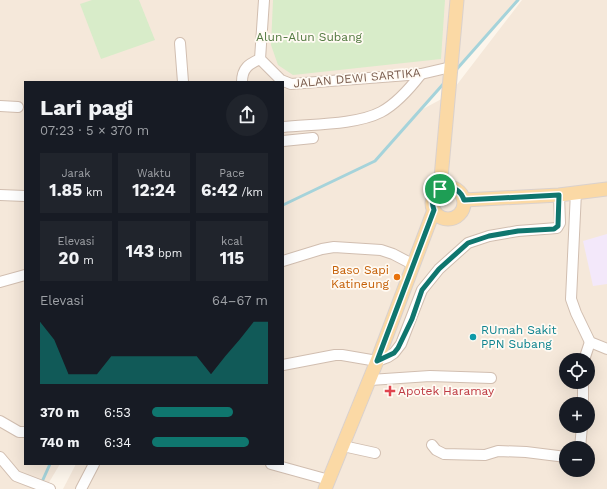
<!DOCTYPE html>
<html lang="id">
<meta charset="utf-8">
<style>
:root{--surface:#171b24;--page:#20242c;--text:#f1f3f6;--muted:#9ea1a6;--accent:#0f766e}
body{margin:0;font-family:"Work Sans",sans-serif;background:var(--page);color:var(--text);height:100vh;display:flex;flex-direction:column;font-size:15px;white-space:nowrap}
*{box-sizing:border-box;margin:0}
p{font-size:13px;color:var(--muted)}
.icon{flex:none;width:22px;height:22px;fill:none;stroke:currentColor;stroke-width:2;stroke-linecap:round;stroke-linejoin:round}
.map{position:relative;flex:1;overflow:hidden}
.details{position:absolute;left:24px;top:81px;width:260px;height:384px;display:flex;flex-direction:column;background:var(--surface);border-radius:0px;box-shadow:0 4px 16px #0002}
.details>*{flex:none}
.tools{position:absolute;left:559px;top:353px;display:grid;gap:8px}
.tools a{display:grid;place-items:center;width:36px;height:36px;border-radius:50%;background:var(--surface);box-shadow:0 4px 16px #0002;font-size:20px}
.pin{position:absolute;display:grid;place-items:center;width:34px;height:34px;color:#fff;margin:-17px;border:2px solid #fff;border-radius:50%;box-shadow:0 1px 4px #0007}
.round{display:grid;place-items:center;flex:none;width:42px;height:42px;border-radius:21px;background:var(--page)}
.headline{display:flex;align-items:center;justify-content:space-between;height:68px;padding:0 16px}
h1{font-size:22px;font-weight:700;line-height:30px}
.stats{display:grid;grid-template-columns:repeat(3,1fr);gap:6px;height:68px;padding:4px 16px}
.stats div{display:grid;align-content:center;border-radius:0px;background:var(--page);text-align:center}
.stats b{font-size:17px;font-weight:700}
.stats small{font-size:11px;font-weight:400}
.stats p{font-size:11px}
.chart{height:112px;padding:8px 16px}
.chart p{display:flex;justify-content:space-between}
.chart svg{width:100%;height:72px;margin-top:4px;fill:var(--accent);opacity:.7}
ul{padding:0 16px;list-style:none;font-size:13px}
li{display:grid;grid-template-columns:64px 48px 1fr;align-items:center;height:30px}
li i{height:10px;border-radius:5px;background:var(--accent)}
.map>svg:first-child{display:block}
</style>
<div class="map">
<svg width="607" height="489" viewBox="0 0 607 489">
<rect width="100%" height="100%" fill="#fdf6ec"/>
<path fill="#f5e8da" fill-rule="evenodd" d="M0,0H518L421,110L449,95L522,0H607V489H63L76,464H283V82H25V464H60L45,489H0ZM566,360H588V382H566ZM566,404H588V426H566ZM566,448H588V470H566Z"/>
<path fill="#f3e8fa" d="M607,234V284L593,286L583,241Z"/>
<g fill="#d8ecc9">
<path d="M92,0H139L155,40L101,59L80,4Z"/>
<path d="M273,0H445L441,59L293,75L278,65L271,45Z"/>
</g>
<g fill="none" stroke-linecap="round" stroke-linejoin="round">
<g stroke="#a5d3da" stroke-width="3">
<path d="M456,70L518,0"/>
<path d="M283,205L375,161L445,82"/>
<path d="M41,484L50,464"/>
</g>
<g stroke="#d1beb0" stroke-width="12">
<g id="minor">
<path d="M264,0L260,59L281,80L291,84L421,74L451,67"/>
<path d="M180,43L183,82"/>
<path d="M242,82C242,68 249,64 260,59"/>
<path d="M0,106L18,107"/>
<path d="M283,127C312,124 356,125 381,112C396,104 411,87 421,74"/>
<path d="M283,141L313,138"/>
<path d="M576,192L571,299L576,313L590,342L607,349"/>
<path d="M0,195L25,196"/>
<path d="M283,261L322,249L334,247L381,250L393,254L414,265"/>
<path d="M0,282L25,275"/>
<path d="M584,360L590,342"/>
<path d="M283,365L335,355H342L377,361L388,357L394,353L401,344L422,290L439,269L468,243L489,236L518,231L557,228L560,223L559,195"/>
<path d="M370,380L430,376L491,378"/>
<path d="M583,404V382"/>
<path d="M0,421L19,432H25"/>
<path d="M432,445L436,450L444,454L485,455L498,451L526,452L566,457"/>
<path d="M343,446L375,453"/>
<path d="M580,448L582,426"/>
<path d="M0,457L16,476L50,489"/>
<path d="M271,464L329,480"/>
<path d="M81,489L94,464"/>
</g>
</g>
<g stroke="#dad1cd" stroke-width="15">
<g id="major">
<circle cx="448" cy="203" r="16"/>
<path d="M440,189L457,0"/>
<path d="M464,200L559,195L607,189"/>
<path d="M325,489L377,361L434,210"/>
</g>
</g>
<use href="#minor" stroke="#fff" stroke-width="10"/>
<use href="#major" stroke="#fbd9a5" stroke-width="13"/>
</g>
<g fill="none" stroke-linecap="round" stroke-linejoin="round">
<g stroke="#fff" stroke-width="8">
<path id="route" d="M445,187C455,187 461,191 464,200L559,195L558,226L554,229L518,231L489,236L468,243L439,269L422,290L412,319L398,348L394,353L377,361L434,210C430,199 434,191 445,187Z"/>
</g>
<use href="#route" stroke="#0f766e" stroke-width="5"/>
</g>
<circle fill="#e8710a" stroke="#fffaf3" stroke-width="1.5" cx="397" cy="277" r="4"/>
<circle fill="#0f9aa8" stroke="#fffaf3" stroke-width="1.5" cx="473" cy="337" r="4"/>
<path fill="#e0444e" stroke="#fffaf3" stroke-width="1.5" d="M388 385h4v4h4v4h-4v4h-4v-4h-4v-4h4z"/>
<g text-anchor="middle" stroke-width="3.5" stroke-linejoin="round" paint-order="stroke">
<g font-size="12" fill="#537a41" stroke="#fffaf3">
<text x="309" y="41">Alun-Alun Subang</text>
</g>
<g font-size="12" fill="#7a5c4d" stroke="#fffaf3">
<text transform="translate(357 78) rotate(-5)" y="4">JALAN DEWI SARTIKA</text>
</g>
<g font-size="12" fill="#c56008" stroke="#fffaf3" text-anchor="end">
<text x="389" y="274">Baso Sapi<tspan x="389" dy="14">Katineung</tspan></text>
</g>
<g font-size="12" fill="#0d838f" stroke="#fffaf3" text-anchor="start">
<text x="481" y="334">RUmah Sakit<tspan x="481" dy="14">PPN Subang</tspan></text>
</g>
<g font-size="12" fill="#be3a42" stroke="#fffaf3" text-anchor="start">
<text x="398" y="395">Apotek Haramay</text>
</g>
</g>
</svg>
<div class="tools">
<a><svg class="icon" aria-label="locate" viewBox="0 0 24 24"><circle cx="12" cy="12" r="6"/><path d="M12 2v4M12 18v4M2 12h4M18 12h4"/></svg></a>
<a>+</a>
<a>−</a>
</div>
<div class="pin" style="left:440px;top:189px;background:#1e9e55"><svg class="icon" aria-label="arrive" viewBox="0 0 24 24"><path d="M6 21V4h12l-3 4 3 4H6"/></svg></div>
<section class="details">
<div class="headline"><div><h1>Lari pagi</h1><p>07:23 · 5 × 370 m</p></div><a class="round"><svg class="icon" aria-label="share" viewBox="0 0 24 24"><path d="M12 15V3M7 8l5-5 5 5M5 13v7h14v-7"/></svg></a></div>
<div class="stats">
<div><p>Jarak</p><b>1.85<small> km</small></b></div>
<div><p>Waktu</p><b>12:24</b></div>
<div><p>Pace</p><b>6:42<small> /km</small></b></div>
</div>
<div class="stats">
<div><p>Elevasi</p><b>20<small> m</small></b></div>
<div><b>143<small> bpm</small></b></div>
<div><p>kcal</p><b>115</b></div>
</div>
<div class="chart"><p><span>Elevasi</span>64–67 m</p>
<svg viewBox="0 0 160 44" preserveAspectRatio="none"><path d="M0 44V6L10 17L20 38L30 38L40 38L50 27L60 27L70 27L80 27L90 27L100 27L110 27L120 38L130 27L140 17L150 6L160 6V44z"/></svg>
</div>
<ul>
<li><b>370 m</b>6:53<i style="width:70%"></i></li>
<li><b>740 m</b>6:34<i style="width:84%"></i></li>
</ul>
</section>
</div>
